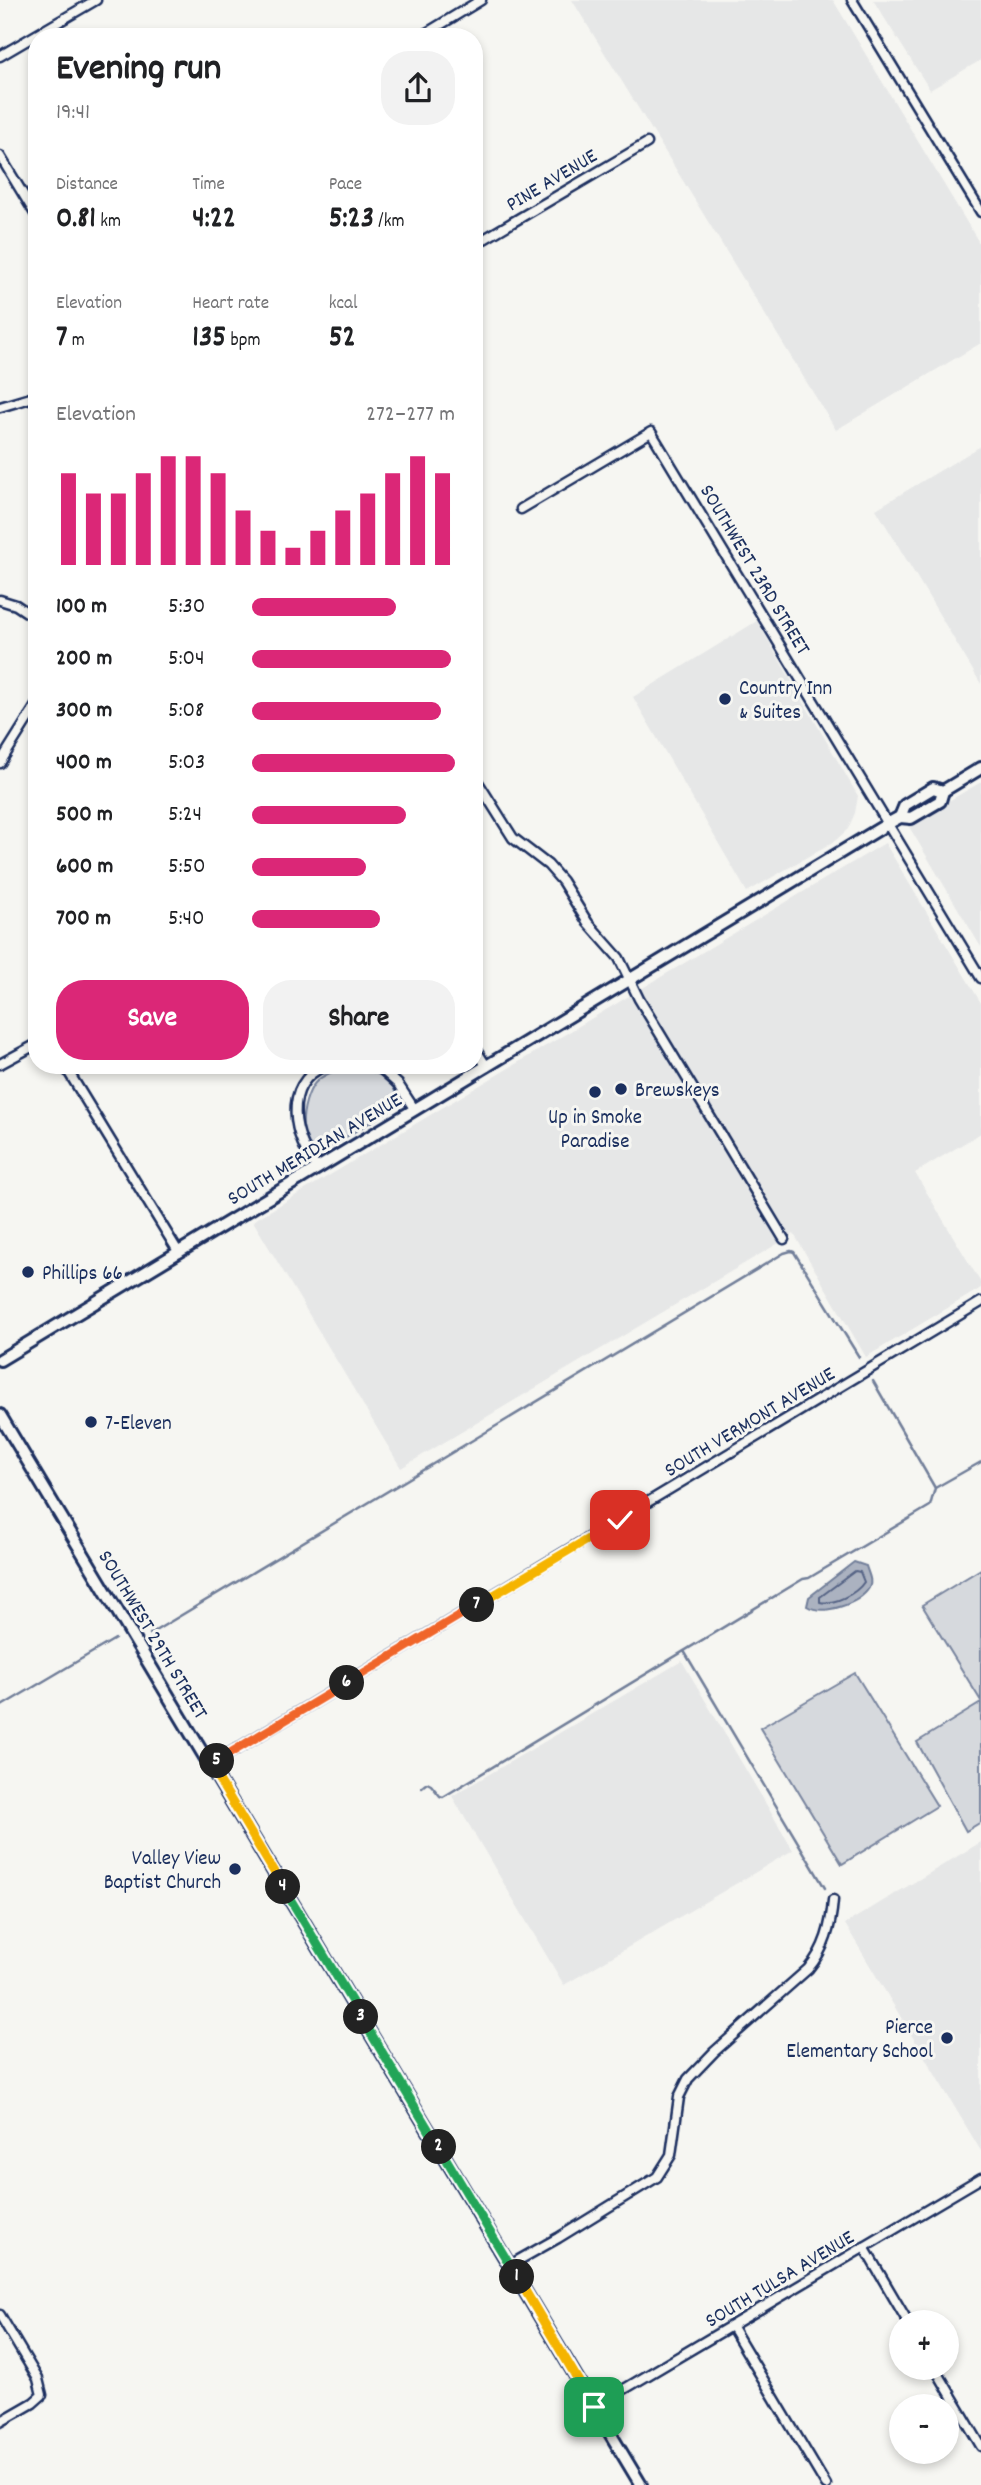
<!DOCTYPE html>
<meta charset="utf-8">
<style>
:root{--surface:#fff;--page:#f2f2f2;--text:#202124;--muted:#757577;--accent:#db2777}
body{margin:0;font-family:Dekko,sans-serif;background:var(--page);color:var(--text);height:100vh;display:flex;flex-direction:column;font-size:26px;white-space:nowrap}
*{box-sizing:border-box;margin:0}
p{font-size:23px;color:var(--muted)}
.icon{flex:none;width:38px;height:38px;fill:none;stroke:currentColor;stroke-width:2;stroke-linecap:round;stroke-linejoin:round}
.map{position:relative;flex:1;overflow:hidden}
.sheet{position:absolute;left:28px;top:28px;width:455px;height:1046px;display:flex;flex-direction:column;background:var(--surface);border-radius:28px;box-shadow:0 4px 10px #0003}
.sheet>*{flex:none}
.fabs{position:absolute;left:889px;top:2310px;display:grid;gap:14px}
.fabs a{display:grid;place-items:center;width:70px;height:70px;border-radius:50%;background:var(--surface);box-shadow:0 4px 10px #0003;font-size:35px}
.pin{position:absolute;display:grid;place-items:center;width:60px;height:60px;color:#fff;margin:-30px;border-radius:14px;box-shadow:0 4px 10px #0006}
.km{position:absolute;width:35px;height:35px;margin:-18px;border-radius:50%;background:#222;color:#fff;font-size:19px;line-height:35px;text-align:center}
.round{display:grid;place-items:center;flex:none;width:74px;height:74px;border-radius:28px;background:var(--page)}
.summary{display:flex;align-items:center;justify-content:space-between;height:119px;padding:0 28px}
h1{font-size:38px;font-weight:800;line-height:52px}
.figures{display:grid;grid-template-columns:repeat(3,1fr);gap:10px;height:119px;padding:7px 28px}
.figures div{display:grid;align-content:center}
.figures b{font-size:30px;font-weight:800}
.figures small{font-size:19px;font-weight:400}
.figures p{font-size:19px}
.chart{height:196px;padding:14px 28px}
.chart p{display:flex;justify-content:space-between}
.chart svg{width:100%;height:126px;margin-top:7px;stroke:var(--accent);stroke-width:6}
.primary-button{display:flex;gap:14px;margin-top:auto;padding:14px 28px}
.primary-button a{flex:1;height:80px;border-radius:28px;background:var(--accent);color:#fff;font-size:28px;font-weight:800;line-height:80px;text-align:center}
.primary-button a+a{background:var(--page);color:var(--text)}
ul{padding:0 28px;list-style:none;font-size:23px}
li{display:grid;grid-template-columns:112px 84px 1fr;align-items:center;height:52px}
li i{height:18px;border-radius:9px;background:var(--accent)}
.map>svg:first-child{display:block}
</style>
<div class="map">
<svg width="981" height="2485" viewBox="0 0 981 2485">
<rect width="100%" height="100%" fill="#f6f6f2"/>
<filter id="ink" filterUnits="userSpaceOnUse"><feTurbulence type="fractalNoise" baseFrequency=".0143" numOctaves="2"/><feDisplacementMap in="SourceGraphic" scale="14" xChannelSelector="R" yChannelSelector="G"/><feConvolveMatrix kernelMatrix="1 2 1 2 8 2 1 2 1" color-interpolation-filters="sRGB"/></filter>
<g filter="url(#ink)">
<g fill="#e6e7e7">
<path d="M572,0H833L981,246V343L836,430Z"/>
<path d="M873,0H981V60L930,90Z"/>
<path d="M981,446V684L876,509Z"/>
<path d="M757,621L858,796L855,813L848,829L836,840L747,892L633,697Z"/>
<path d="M981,782V947L908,825Z"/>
<path d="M885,843L981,1003V1133L915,1173L981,1283V1288L866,1357L794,1234L401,1468L253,1221Z"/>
<path d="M682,1661L793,1850L564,1985L452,1796Z"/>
<path d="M981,1842V2151L845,1924Z"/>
</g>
<g fill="#d6d9dd" stroke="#78849e" stroke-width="2">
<path d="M346,1068C368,1068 396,1075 397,1102L392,1109L326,1149C293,1156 301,1099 315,1083C323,1074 335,1071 346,1068Z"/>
<path d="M981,1569V1701L922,1605Z"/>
<path d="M855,1673L937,1806L842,1864L760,1728Z"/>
<path d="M981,1703V1822L966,1831L917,1742Z"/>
</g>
<path fill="#abb2c0" stroke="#717e99" stroke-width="2" d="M854,1562L866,1566C868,1573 873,1581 869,1588C859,1604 823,1616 807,1606L809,1597Z"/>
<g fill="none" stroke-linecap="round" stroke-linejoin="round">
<path stroke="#556385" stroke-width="2" d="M855,1571L860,1572L864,1582C856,1594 834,1605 820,1602V1597Z"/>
<g stroke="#717e99" stroke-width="2.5">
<path d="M873,1381L935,1488"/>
<path d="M150,1634L784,1253L791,1251L794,1252L859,1357"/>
<path d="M684,1651L825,1888"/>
<path d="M0,1707L115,1639"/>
<path d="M422,1787L427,1783L431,1785L440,1796L443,1797L803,1579L809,1578L930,1506L935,1488L981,1462"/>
</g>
<g stroke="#1b2f5e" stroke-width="13">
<g id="street">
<path d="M852,0L981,212"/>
<path d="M420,37L481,0"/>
<path d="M0,56L96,0"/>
<path d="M0,156L37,217"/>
<path d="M474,245L647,143"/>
<path d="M0,407L37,396"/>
<path d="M521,509L651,432L981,978"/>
<path d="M0,600L16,605L37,619"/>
<path d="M0,763L37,704"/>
<path d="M474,776L513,838L548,865L562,881L588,923L619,958L639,999L784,1239"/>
<path d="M474,1047L487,1067"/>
<path d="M0,1064L37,1044"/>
<path d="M65,1066L179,1253"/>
<path d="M378,1066L398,1084L415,1110"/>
<path d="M318,1169C293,1139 281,1084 325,1066"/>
<path d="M210,1765L981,1302"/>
<path d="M864,2247L908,2322"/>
<path d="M510,2265L558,2238L657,2177L671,2155L679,2097L688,2079L714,2052L808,1969C825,1949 831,1926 833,1900"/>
<path d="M0,2315L38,2379L42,2395L33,2403L0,2422"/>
<path d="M732,2327L826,2485"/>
<path d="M935,2368L981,2446"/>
<path d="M594,2407L981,2178"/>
</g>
</g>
<g stroke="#1b2f5e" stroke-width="16">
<g id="secondary">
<path d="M900,817L905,805L933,788L943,791L981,768"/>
<path d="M0,1360L889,823L900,817L911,818L940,801L943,791"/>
<path d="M0,1415L641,2485"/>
</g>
</g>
<use href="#street" stroke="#f6f6f2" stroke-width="8"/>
<use href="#secondary" stroke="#f6f6f2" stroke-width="10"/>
</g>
</g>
<g fill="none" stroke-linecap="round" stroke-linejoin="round" filter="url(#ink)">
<g stroke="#fff" stroke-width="14">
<path id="split-1" d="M517,2277L594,2407"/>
</g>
<g stroke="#fff" stroke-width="14">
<path id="split-2" d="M439,2147L517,2277"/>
</g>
<g stroke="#fff" stroke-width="14">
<path id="split-3" d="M361,2017L439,2147"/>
</g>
<g stroke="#fff" stroke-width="14">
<path id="split-4" d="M283,1887L361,2017"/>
</g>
<g stroke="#fff" stroke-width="14">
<path id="split-5" d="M217,1761L210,1765L283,1887"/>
</g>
<g stroke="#fff" stroke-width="14">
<path id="split-6" d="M217,1761L347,1683"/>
</g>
<g stroke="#fff" stroke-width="14">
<path id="split-7" d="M347,1683L477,1605"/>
</g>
<g stroke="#fff" stroke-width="14">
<path id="split-8" d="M477,1605L620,1520"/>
</g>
<use href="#split-1" stroke="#f5b400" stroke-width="9"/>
<use href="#split-2" stroke="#22a559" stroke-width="9"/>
<use href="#split-3" stroke="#22a559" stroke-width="9"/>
<use href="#split-4" stroke="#22a559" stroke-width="9"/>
<use href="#split-5" stroke="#f5b400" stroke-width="9"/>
<use href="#split-6" stroke="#f0652b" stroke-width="9"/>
<use href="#split-7" stroke="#f0652b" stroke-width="9"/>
<use href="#split-8" stroke="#f5b400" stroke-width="9"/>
</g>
<g fill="#1b2f5e" stroke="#f6f6f2" stroke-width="2.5">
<circle cx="725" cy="699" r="7"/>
<circle cx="621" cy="1089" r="7"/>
<circle cx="595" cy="1092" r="7"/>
<circle cx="28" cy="1272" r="7"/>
<circle cx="91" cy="1422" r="7"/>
<circle cx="235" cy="1869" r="7"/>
<circle cx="947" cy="2038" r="7"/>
</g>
<g text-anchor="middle" stroke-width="6" stroke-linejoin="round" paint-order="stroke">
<g font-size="21" fill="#1b2f5e" stroke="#f6f6f2">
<text transform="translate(551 179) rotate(-31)" y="7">PINE AVENUE</text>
<text transform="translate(756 569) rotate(59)" y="7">SOUTHWEST 23RD STREET</text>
<text transform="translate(314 1148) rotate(-31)" y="7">SOUTH MERIDIAN AVENUE</text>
<text transform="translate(749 1421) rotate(-31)" y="7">SOUTH VERMONT AVENUE</text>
<text transform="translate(154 1634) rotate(59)" y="7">SOUTHWEST 29TH STREET</text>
<text transform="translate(779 2278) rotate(-31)" y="7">SOUTH TULSA AVENUE</text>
</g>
<g font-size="21" fill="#1b2f5e" stroke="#f6f6f2" text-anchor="start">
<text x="739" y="694">Country Inn<tspan x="739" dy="24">&amp; Suites</tspan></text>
<text x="635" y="1096">Brewskeys</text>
<text x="595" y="1123" text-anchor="middle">Up in Smoke<tspan x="595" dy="24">Paradise</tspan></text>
<text x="42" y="1279">Phillips 66</text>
<text x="105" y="1429">7-Eleven</text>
<text x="221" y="1864" text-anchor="end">Valley View<tspan x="221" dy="24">Baptist Church</tspan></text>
<text x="933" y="2033" text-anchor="end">Pierce<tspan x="933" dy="24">Elementary School</tspan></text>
</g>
</g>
</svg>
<div class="fabs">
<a>+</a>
<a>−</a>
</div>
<div class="pin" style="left:594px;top:2407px;background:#1e9e55"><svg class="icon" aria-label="arrive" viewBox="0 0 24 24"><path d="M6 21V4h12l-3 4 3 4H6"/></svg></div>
<div class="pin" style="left:620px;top:1520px;background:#d93025"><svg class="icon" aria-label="check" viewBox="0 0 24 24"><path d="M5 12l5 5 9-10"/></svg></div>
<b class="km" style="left:517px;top:2277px">1</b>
<b class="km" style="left:439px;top:2147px">2</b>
<b class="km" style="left:361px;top:2017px">3</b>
<b class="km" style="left:283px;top:1887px">4</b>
<b class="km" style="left:217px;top:1761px">5</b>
<b class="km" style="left:347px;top:1683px">6</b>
<b class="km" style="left:477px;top:1605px">7</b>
<section class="sheet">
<div class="summary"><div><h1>Evening run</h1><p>19:41</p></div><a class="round"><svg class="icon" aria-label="share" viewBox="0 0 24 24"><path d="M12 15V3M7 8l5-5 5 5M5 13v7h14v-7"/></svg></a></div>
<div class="figures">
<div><p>Distance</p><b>0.81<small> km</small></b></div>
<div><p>Time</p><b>4:22</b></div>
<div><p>Pace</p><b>5:23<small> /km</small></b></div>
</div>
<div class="figures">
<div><p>Elevation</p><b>7<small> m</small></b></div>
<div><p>Heart rate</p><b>135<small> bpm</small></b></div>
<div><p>kcal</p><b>52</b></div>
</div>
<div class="chart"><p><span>Elevation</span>272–277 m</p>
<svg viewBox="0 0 160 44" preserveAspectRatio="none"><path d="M5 44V12M15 44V19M25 44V19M35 44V12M45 44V6M55 44V6M65 44V12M75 44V25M85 44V32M95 44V38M105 44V32M115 44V25M125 44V19M135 44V12M145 44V6M155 44V12"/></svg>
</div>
<ul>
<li><b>100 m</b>5:30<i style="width:71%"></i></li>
<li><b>200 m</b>5:04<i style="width:98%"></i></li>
<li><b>300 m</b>5:08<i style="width:93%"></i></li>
<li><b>400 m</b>5:03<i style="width:100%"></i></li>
<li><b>500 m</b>5:24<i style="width:76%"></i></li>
<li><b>600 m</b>5:50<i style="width:56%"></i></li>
<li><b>700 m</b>5:40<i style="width:63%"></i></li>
</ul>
<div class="primary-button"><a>Save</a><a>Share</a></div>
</section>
</div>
